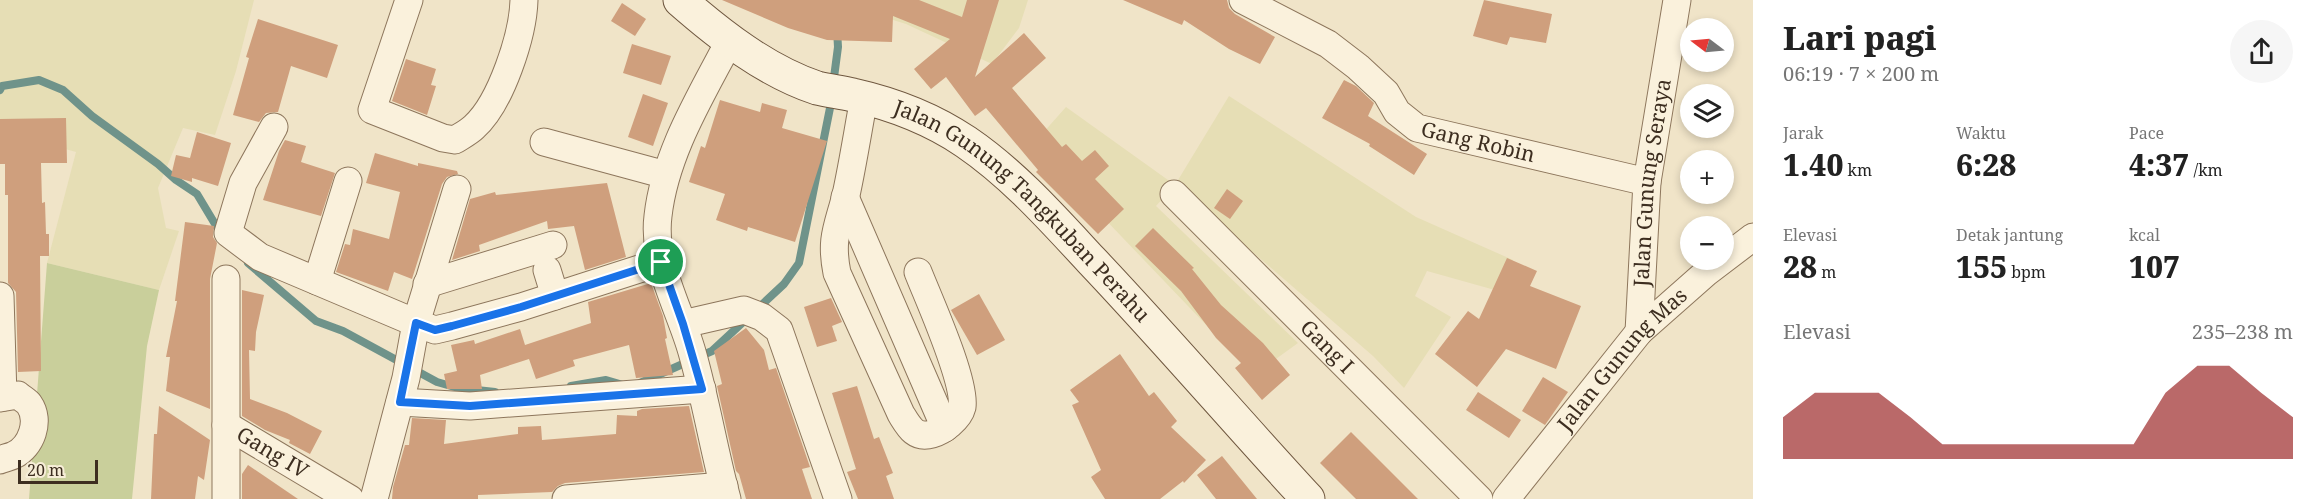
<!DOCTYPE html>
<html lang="id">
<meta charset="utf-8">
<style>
:root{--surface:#fff;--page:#f6f6f6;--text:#222;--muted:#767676;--accent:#9e2a2b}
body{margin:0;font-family:"Noto Serif",serif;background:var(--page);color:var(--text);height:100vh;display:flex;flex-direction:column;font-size:22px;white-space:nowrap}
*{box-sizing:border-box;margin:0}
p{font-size:20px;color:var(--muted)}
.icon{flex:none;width:33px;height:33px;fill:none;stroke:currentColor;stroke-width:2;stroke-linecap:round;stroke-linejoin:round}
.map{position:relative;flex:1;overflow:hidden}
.panel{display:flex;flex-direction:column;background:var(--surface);width:570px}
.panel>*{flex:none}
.needle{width:39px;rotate:286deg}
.tools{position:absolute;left:1680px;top:18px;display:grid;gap:12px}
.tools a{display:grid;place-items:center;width:54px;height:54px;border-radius:50%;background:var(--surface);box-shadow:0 3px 9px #0003;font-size:30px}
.scale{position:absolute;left:18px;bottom:15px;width:80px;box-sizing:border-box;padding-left:6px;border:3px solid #3d2e20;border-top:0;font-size:16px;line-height:21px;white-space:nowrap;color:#3d2e20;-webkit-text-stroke:4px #f7eed8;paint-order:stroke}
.pin{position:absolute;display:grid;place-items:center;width:51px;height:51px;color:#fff;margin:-26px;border:3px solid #fff;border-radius:50%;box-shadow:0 2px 6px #0007}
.round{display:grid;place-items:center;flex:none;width:63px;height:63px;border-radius:32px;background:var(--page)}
.summary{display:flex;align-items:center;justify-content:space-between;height:102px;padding:0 30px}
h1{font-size:33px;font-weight:800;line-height:45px}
.figures{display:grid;grid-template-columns:repeat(3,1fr);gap:9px;height:102px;padding:6px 30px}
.figures div{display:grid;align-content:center}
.figures b{font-size:30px;font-weight:800}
.figures small{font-size:16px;font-weight:400}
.figures p{font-size:16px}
.chart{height:168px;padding:12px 30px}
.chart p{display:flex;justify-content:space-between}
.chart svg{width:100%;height:108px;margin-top:6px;fill:var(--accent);opacity:.7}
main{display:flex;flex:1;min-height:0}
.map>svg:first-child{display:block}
</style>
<main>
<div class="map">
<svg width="1753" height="499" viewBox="0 0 1753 499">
<rect width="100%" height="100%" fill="#f0e4c8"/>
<g fill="#e6deb5">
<path d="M0,0H254L236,71L215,135L183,128L158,188L166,228L179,231L159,290L47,263L76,152L22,137L0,153Z"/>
<path d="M835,0H1028L1019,28L992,64L906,24L835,2Z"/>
<path d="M1229,96L1416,217L1513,260L1509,294L1427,271L1415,296L1451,317L1404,388L1373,356L1175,185L1156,206L1298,343L1254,375L1033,144L1066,107L1175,185Z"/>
</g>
<path fill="#c9cf9b" d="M47,263L159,290L147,346L132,499H29Z"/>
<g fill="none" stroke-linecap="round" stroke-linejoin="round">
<g stroke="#6f938a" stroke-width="8">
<path d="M833,85L838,47L837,30"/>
<path d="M0,90L2,86L39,80L63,90L92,116L158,164L176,180L197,194L221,234"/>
<path d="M248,263L316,321L343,331L437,382L458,388L495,392"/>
<path d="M640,383L712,351L784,284L799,263L832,98"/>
<path d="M571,386L606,380L623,385"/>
</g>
</g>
<g fill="#cf9f7d">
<path d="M722,0H919L962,17L967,0H999L975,77L1024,33L1046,58L1012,88L1062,147L1066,144L1082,161L1095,150L1109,166L1095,179L1124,209L1098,234L1036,172L1038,170L986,108L975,116L946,77L931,89L914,69L950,39L893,16L892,42L827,40L788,28Z"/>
<path d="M1123,0H1227L1229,8L1235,14L1275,37L1260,64L1229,49L1184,20L1182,25Z"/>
<path d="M1484,0L1552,14L1546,43L1510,37L1507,45L1473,36Z"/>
<path d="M622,3L646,19L635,36L611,21Z"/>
<path d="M258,19L338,45L327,78L291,66L278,112L266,113L259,122L233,115L249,58L246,57Z"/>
<path d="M632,44L671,56L661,85L623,73Z"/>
<path d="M406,59L436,69L431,85L436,86L427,115L392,101Z"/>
<path d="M1344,80L1356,86L1374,103L1368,116L1427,154L1414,175L1369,146L1370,144L1322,118Z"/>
<path d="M643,94L668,103L653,146L628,137Z"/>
<path d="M720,100L760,112L762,103L787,110L782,128L827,141L795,242L748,227L747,231L716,220L725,194L689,182L701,146L705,148Z"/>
<path d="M66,118L67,163H41L42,203L45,202L46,234H49V256H40L41,371L18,372L16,292L8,283V195H5V164H0V119Z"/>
<path d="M197,132L231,143L218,186L192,178V182L171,176L176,155L190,158Z"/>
<path d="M285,140L306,146L301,162L335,173L321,216L263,200L279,151Z"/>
<path d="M375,153L418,166V163L457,171L458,174L447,177L442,184L412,279L394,272L388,291L336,272L345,244L350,245L353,229L389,239L400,192L366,183Z"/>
<path d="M607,183L626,257L585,270L574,226L548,229L547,221L479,245L480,251L452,260L470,199L495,192L496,195Z"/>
<path d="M1227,189L1243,201L1230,219L1214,208Z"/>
<path d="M185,222L214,226L213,237L217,243L210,279V409L166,391L170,357H166L177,301H175Z"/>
<path d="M1153,228L1194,268L1192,269L1221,305L1263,343L1290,375L1262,400L1235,368L1241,363L1216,338L1181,291L1135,246Z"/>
<path d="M1507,258L1537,271L1530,286L1581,306L1556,369L1506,349L1477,387L1435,354L1468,311L1479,319Z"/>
<path d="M651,283L663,316L667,338L665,339L673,375L636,378L629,345L573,360L575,366L536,379L529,359L480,375L482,389H447L444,374L457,371L451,345L474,340L475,344L520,329L525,345L591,323L588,302Z"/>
<path d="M242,290L264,295L256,332L255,351L249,350L250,399L287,413L322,431L310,454L289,443L290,440L265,430L242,416Z"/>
<path d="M979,294L1005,340L977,355L951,310Z"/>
<path d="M831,298L842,322L832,326L837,341L817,347L804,307Z"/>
<path d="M746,328L764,350L769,370L776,368L810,467L802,469L812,499H746L739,474L736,471L717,386L722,384L714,351Z"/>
<path d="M1120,354L1149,396L1154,392L1177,421L1171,427L1206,460L1184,483L1183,481L1160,499H1105L1091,477L1101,470L1072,405L1079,402L1070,390Z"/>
<path d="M1543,377L1568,392L1545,425L1522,411Z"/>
<path d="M857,386L874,439L879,437L893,473L886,476L894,499H858L847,472L856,469L832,393Z"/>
<path d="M1478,392L1521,420L1509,438L1466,410Z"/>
<path d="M159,406L210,440L204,480L198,476L195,499H151L154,434H157Z"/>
<path d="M689,406L704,472L565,483L558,486L552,492L478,495V499H392L393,487L405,445H409L412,418L446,420L444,444L518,434V427L541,426L542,440L616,434L617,415L637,416V411L642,409Z"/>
<path d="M1351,432L1418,499H1356L1320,463Z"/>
<path d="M1222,456L1257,499H1216L1197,475Z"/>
<path d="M248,465L298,499H242V474Z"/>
</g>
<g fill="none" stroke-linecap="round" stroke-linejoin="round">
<g stroke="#8d765c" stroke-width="29">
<g id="street">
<path d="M409,0L372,110L443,138L455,140C461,136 469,132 474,127C501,103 523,35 524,0"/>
<path id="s1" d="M1243,0L1328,44L1358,67L1386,93L1397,112L1417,128L1647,182"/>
<path d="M864,98C858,130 853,163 846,195C838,227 830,238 837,273L901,414C909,427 915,439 932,434C943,431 959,419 962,407C966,381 929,300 918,272"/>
<path d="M274,127L243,183L228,233L260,257L416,323L435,330L452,326L521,307L661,262"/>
<path d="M544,142L666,175"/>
<path id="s2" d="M1174,194L1479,499"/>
<path d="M845,197L945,428"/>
<path d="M547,270L555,296"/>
<path d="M317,281L348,181"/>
<path d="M427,284L553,245"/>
<path d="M0,296L3,397"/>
<path d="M683,324L744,310L762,317L779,330L838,499"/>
<path id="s3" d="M1639,332L1647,182L1677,0"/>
<path d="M0,398L18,395C21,398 27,401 29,404C41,421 31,447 14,455C10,457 4,458 0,460"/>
<path d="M400,402L470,406L702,389"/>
<path id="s4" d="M226,425L350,499"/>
<path d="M226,499V279"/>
<path d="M374,499L406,378L416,323L457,189"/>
<path d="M566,499L724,486"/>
<path d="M727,499C714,451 706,401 692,352C680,309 652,263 658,216C665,153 701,96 730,40"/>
<path id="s5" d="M1506,499L1639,332L1707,272L1753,237"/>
</g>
</g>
<g stroke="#6f573f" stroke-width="35">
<g id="secondary">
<path id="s6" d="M680,0C720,35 766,71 817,88C829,91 841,92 853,95C893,104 932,119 966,142C1013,174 1052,218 1091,260C1165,338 1235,420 1308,499"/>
</g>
</g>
<use href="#street" stroke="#faf1dc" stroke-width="27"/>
<use href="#secondary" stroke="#faf1dc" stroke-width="33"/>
</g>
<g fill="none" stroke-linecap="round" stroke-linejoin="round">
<g stroke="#fff" stroke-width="12">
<path id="route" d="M661,262L683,324L702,389L470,406L400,402L416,323L435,330L452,326L521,307Z"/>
</g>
<use href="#route" stroke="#1a73e8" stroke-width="8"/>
</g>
<g text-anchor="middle" stroke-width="4.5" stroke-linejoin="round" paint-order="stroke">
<g font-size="21" fill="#3d2e20" stroke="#f7eed8">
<text dy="7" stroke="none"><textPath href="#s1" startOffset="282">Gang Robin</textPath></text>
<text dy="7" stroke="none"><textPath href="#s3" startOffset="150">Jalan Gunung Seraya</textPath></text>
<text dy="7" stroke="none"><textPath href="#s6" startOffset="410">Jalan Gunung Tangkuban Perahu</textPath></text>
<text dy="7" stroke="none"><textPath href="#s2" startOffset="216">Gang I</textPath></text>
<text dy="7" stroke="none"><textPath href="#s5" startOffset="182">Jalan Gunung Mas</textPath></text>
<text dy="7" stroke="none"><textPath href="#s4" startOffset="54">Gang IV</textPath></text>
</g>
</g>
</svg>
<div class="tools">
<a><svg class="needle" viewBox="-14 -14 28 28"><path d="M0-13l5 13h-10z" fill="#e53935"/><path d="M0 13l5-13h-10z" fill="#767676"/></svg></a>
<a><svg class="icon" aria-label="layers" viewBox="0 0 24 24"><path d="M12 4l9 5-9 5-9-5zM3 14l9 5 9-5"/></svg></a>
<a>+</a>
<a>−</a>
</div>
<div class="scale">20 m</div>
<div class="pin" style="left:661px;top:262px;background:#1e9e55"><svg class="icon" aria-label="arrive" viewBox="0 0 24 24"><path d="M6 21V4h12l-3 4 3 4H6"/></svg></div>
</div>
<section class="panel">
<div class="summary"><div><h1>Lari pagi</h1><p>06:19 · 7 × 200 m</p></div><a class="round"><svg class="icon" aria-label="share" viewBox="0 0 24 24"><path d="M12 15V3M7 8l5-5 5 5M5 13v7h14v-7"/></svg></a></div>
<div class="figures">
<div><p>Jarak</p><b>1.40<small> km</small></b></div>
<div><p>Waktu</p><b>6:28</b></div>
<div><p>Pace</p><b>4:37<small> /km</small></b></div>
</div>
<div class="figures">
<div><p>Elevasi</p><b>28<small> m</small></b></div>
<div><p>Detak jantung</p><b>155<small> bpm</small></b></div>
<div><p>kcal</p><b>107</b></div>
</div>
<div class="chart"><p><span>Elevasi</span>235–238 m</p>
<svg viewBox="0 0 160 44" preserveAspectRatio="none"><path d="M0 44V27L10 17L20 17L30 17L40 27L50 38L60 38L70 38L80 38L90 38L100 38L110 38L120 17L130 6L140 6L150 17L160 27V44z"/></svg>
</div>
</section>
</main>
